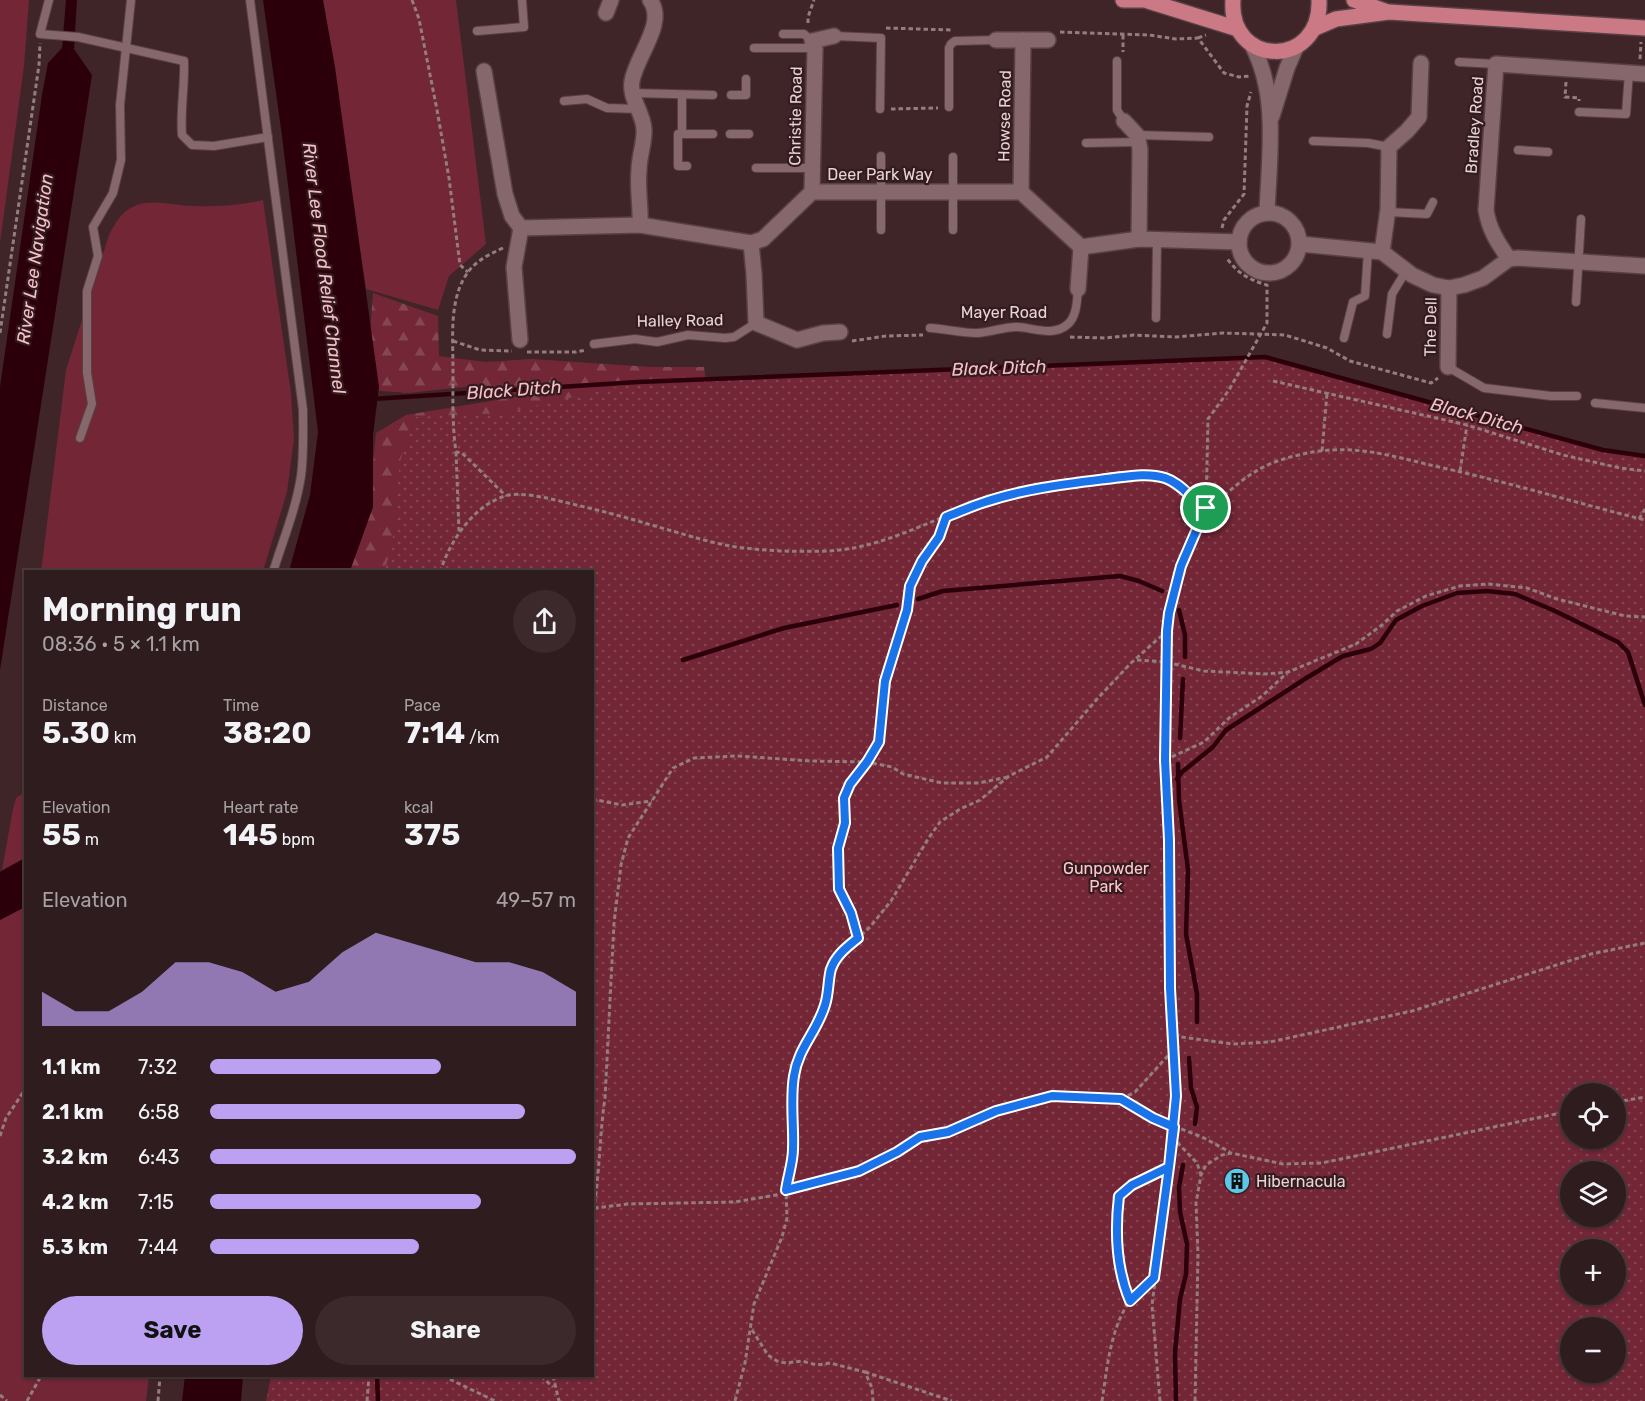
<!DOCTYPE html>
<meta charset="utf-8">
<style>
:root{--surface:#2f1c1e;--page:#3b292b;--text:#f1f3f6;--muted:#a7a1a4;--line:#4a3a3c;--accent:#bca0f2}
body{margin:0;font-family:Rubik,sans-serif;background:var(--page);color:var(--text);height:100vh;display:flex;flex-direction:column;font-size:22px;white-space:nowrap}
*{box-sizing:border-box;margin:0}
p{font-size:20px;color:var(--muted)}
.icon{flex:none;width:33px;height:33px;fill:none;stroke:currentColor;stroke-width:2;stroke-linecap:round;stroke-linejoin:round}
.map{position:relative;flex:1;overflow:hidden}
.side{position:absolute;left:24px;top:570px;width:570px;height:807px;display:flex;flex-direction:column;background:var(--surface);border-radius:0px;box-shadow:0 2px 4px #0004,0 0 0 2px var(--line)}
.side>*{flex:none}
.tools{position:absolute;left:1560px;top:1083px;display:grid;gap:12px}
.tools a{display:grid;place-items:center;width:66px;height:66px;border-radius:50%;background:var(--surface);box-shadow:0 2px 4px #0004,0 0 0 2px var(--line);font-size:30px}
.pin{position:absolute;display:grid;place-items:center;width:51px;height:51px;color:#fff;margin:-26px;border:3px solid #fff;border-radius:50%;box-shadow:0 2px 6px #0007}
.round{display:grid;place-items:center;flex:none;width:63px;height:63px;border-radius:32px;background:var(--page)}
.summary{display:flex;align-items:center;justify-content:space-between;height:102px;padding:0 18px}
h1{font-size:33px;font-weight:700;line-height:45px}
.metrics{display:grid;grid-template-columns:repeat(3,1fr);gap:9px;height:102px;padding:6px 18px}
.metrics div{display:grid;align-content:center}
.metrics b{font-size:30px;font-weight:700}
.metrics small{font-size:16px;font-weight:400}
.metrics p{font-size:16px}
.chart{height:168px;padding:12px 18px}
.chart p{display:flex;justify-content:space-between}
.chart svg{width:100%;height:108px;margin-top:6px;fill:var(--accent);opacity:.7}
.action{display:flex;gap:12px;margin-top:auto;padding:12px 18px}
.action a{flex:1;height:69px;border-radius:36px;background:var(--accent);color:#111;font-size:24px;font-weight:700;line-height:69px;text-align:center}
.action a+a{background:var(--page);color:var(--text)}
ul{padding:0 18px;list-style:none;font-size:20px}
li{display:grid;grid-template-columns:96px 72px 1fr;align-items:center;height:45px}
li i{height:15px;border-radius:8px;background:var(--accent)}
.map>svg:first-child{display:block}
</style>
<div class="map">
<svg width="1645" height="1401" viewBox="0 0 1645 1401">
<defs>
<pattern id="forest-firs" width="22" height="20" patternUnits="userSpaceOnUse" patternTransform="scale(1.5)"><rect width="22" height="20" fill="#722636"/><path d="M5 1l3.5 6h-7zM16 11l3.5 6h-7z" fill="#864552"/></pattern>
<pattern id="park-dots" width="8" height="8" patternUnits="userSpaceOnUse" patternTransform="scale(1.5)"><rect width="8" height="8" fill="#722636"/><path d="M2 2h.1M6 6h.1" fill="none" stroke="#864552" stroke-width="1.8" stroke-linecap="round"/></pattern>
</defs>
<rect width="100%" height="100%" fill="#3f2528"/>
<g fill="#722636">
<path d="M0,0H29L24,66L0,243Z"/>
<path d="M323,0H456L486,244L449,276L438,310L366,289Z"/>
<path d="M263,200L291,393L294,439L287,492L263,571L41,572L66,370L109,235C116,222 121,211 137,205C154,199 175,206 193,206C217,207 239,205 263,200Z"/>
<path d="M25,792V858L2,870L13,809L16,798Z"/>
<path d="M25,907L26,1376H149L146,1401H0V920Z"/>
</g>
<path fill="url(#forest-firs)" d="M373,293L438,316L439,356L485,362L532,359L650,367H704L707,391L395,571L346,572L369,505L376,433L406,415L520,396L483,385L408,393L369,390L368,357Z"/>
<path fill="url(#park-dots)" fill-rule="evenodd" d="M1265,357L1602,450L1645,456V1401H266L271,1376H592V572L385,571L394,532L400,461L415,417L504,413L638,382ZM1570,1094H1616V1138H1570ZM1570,1172H1616V1216H1570ZM1570,1250H1616V1294H1570ZM1570,1328H1616V1372H1570Z"/>
<g fill="#2c000a">
<path d="M66,0H77L74,49L92,75L0,670V387L42,95L48,63L62,48Z"/>
<path d="M263,0H323L335,67L379,387L373,435V507L350,571H289L310,495L318,432L282,136Z"/>
<path d="M25,858V907L0,920V872Z"/>
<path d="M185,1376H243L241,1401H182Z"/>
</g>
<g fill="none" stroke-linecap="round" stroke-linejoin="round">
<g stroke="#2c000a" stroke-width="4.5">
<path d="M372,399L638,382L1265,357L1603,450L1645,456"/>
<path d="M918,599L943,591L1120,576L1139,581L1162,591"/>
<path d="M1179,610L1185,635V657"/>
<path d="M683,660L784,628L897,605"/>
<path d="M1180,738L1183,679"/>
<path d="M1178,764L1179,800L1188,870L1186,934L1197,994V1022"/>
<path d="M1177,779L1182,772L1213,747L1226,730L1308,677L1343,656L1371,649L1380,643L1396,620L1422,606L1457,593L1487,591L1515,594L1555,611L1618,642L1628,652L1645,705"/>
<path d="M1189,1058L1191,1088L1197,1107L1195,1124"/>
<path d="M377,1376L378,1401"/>
<path d="M1176,1401L1175,1353L1180,1299L1186,1274L1187,1244L1180,1212L1179,1187L1183,1165"/>
</g>
</g>
<path fill="#97394b" d="M1231,1173L1244,1174V1188L1230,1187Z"/>
<g fill="none" stroke-linecap="round" stroke-linejoin="round">
<g stroke="#574144" stroke-width="10">
<g id="lane">
<path d="M49,0L40,34L78,37L184,61C185,86 180,110 182,135L192,145L214,146L268,137"/>
<path d="M250,0L303,410C303,432 304,454 301,476C296,509 283,540 273,572"/>
<path d="M477,31L524,27L522,0"/>
<path d="M783,34H804L812,41"/>
<path d="M834,36L881,38L880,109"/>
<path d="M754,48H815"/>
<path d="M1117,61V110L1124,121"/>
<path d="M1459,62L1496,64"/>
<path d="M633,93L713,95"/>
<path d="M682,95V134H713"/>
<path d="M731,95H746V79"/>
<path d="M564,101L587,99L607,108L638,109"/>
<path d="M949,107V48L951,44L955,41L996,40"/>
<path d="M1579,112L1626,114L1629,72"/>
<path d="M682,134H678V166H687"/>
<path d="M730,134H749"/>
<path d="M1137,135L1209,137"/>
<path d="M1313,141L1368,143L1389,147"/>
<path d="M1086,143L1139,142"/>
<path d="M1518,150L1548,152"/>
<path d="M881,156V230"/>
<path d="M953,157V230"/>
<path d="M756,168H812"/>
<path d="M1388,212L1427,214L1433,202"/>
<path d="M1576,302L1581,219"/>
<path d="M1156,318L1157,240"/>
<path d="M930,328C946,329 961,333 977,333C990,333 1005,326 1018,327C1034,328 1054,337 1068,324C1077,316 1077,300 1078,289"/>
<path d="M1387,334L1392,294L1406,271"/>
<path d="M1344,338L1353,302L1365,296L1368,251"/>
<path d="M594,344L635,339L657,342L688,335L725,338L734,337L756,323"/>
<path d="M1448,367L1484,388L1551,396H1577"/>
<path d="M1595,403L1645,408"/>
<path d="M80,438L92,404L87,373V291L98,256L93,227L113,193L121,160L120,105L131,0"/>
</g>
</g>
<g stroke="#574144" stroke-width="18">
<g id="street">
<path d="M606,13L611,0"/>
<path d="M996,40H1048"/>
<path d="M1252,45C1279,96 1269,157 1267,213"/>
<path d="M484,71L505,194L512,216L521,228L640,225L751,243L763,239L812,192H1021L1081,247L1139,239L1239,242"/>
<path d="M1272,116L1287,68L1296,47"/>
<path d="M1124,121L1137,135L1140,149L1139,239"/>
<path d="M812,192L815,48L812,41L834,36"/>
<path d="M1021,192L1023,40"/>
<circle cx="1269" cy="243" r="30"/>
<path d="M640,225C641,206 637,188 639,170C639,156 645,142 644,129C643,112 629,98 632,81C636,56 667,23 650,0"/>
<path d="M751,243L754,274L756,323L797,340L823,333L840,332"/>
<path d="M1300,244L1382,252L1412,275L1433,285L1449,288L1464,285L1483,278L1509,259L1518,258L1645,266"/>
<path d="M1382,252L1388,209L1389,147L1407,131L1419,117L1421,63"/>
<path d="M1509,259C1498,243 1489,230 1486,210L1496,64L1645,74"/>
<path d="M1078,289L1081,247"/>
<path d="M520,340L514,267L521,228"/>
<path d="M1448,367L1449,288"/>
</g>
</g>
<g stroke="#574144" stroke-width="18">
<g id="primary">
<path d="M1123,0H1156"/>
<path d="M1233,0C1228,68 1322,69 1319,0"/>
<path d="M1354,0L1385,11"/>
<path d="M1148,1L1238,29"/>
<path d="M1315,28L1336,19L1389,12L1645,28"/>
</g>
</g>
<g stroke="#937d7f" stroke-width="3" stroke-dasharray="4.5 3" stroke-linecap="butt">
<path d="M412,0L419,19L437,110L449,178L460,265L468,272"/>
<path d="M808,23V17L814,0"/>
<path d="M886,28L951,30"/>
<path d="M1060,32L1149,35L1176,39L1198,38L1224,73L1239,77L1250,76"/>
<path d="M1123,35V52"/>
<path d="M1198,38L1206,35"/>
<path d="M1640,59L1641,42"/>
<path d="M1566,82L1565,97L1579,98V101"/>
<path d="M891,109L938,108"/>
<path d="M1222,228L1224,220L1244,194L1247,106L1251,92"/>
<path d="M503,248C488,255 475,261 466,275C449,301 453,339 453,369C453,397 452,424 456,452L462,453L506,496"/>
<path d="M0,333L39,65L40,43"/>
<path d="M1070,337L1105,338L1134,335L1175,337L1223,333L1285,335L1327,348L1350,361L1420,380L1431,383L1438,378"/>
<path d="M453,341L480,350L512,351"/>
<path d="M852,341L886,336L923,335"/>
<path d="M527,352H576L586,350"/>
<path d="M1273,381L1467,425L1563,455L1620,468L1645,471"/>
<path d="M1322,451L1327,394"/>
<path d="M456,452L459,531"/>
<path d="M1460,471L1467,425"/>
<path d="M1639,519L1645,509"/>
<path d="M440,572C450,541 473,506 505,496C518,492 534,496 547,498C581,506 615,514 648,524C677,532 706,542 736,547C766,551 796,552 827,551C884,549 934,517 987,501C1024,490 1064,484 1103,479C1123,477 1146,471 1166,478C1181,483 1191,500 1206,508C1223,498 1237,483 1253,473C1265,465 1281,459 1295,456C1350,441 1390,456 1443,468C1511,483 1577,503 1645,520"/>
<path d="M1137,660L1166,662L1204,671L1266,674L1288,672L1356,644L1382,625L1397,611L1426,596L1460,586L1489,584L1527,588L1557,599L1625,616L1645,617"/>
<path d="M1165,760L1204,742L1229,718L1262,696L1287,673"/>
<path d="M592,799L622,805L652,801"/>
<path d="M858,938L851,913L839,889L838,848L845,823L844,798L850,784L867,762L879,742L885,681L907,610L910,586L922,561L939,537L946,518"/>
<path d="M1174,1036L1233,1044L1270,1042L1412,1011L1591,954L1645,943"/>
<path d="M1121,1099L1153,1118L1202,1137L1230,1152"/>
<path d="M1616,1102L1645,1097"/>
<path d="M0,1136L6,1118L26,1088"/>
<path d="M1172,1137L1197,1163L1201,1175"/>
<path d="M594,1208L629,1204L735,1202L776,1195L786,1190L819,1180L859,1171L897,1152L920,1137L948,1132L996,1111L1024,1103L1052,1096L1121,1099L1135,1092L1174,1049"/>
<path d="M592,1218C600,1178 599,1138 605,1098L614,923L621,865L628,838L673,768L694,758L737,756L811,761L867,762L892,767L903,774L942,783H979L1008,777"/>
<path d="M1130,1301C1116,1268 1115,1230 1119,1196L1132,1185L1169,1167"/>
<path d="M752,1330L768,1355L777,1361L786,1363L802,1361L817,1365L830,1363L865,1372L872,1388L873,1401"/>
<path d="M865,1372L952,1401"/>
<path d="M443,1376L495,1401"/>
<path d="M541,1376L553,1387"/>
<path d="M553,1376L559,1401"/>
<path d="M0,1395L7,1401"/>
<path d="M27,1401L41,1376"/>
<path d="M158,1401L160,1376"/>
<path d="M367,1401L369,1376"/>
<path d="M735,1401L745,1363L754,1304L782,1237L787,1218L786,1190L793,1152L794,1075L799,1053L817,1027L825,1007L830,991L831,970L841,953L870,927L891,901L928,839L940,822L960,809L980,800L1009,776L1047,757L1098,698L1131,663L1166,632"/>
<path d="M1102,1401C1107,1369 1110,1330 1129,1302C1135,1294 1145,1287 1153,1280"/>
<path d="M1160,1401L1152,1305L1174,1127L1176,1096L1170,988L1169,840L1165,760L1167,631L1169,613L1181,566L1206,508L1208,419L1229,390L1267,323V285C1249,280 1237,273 1226,257"/>
<path d="M1195,1401L1198,1255L1196,1203L1201,1175L1206,1165L1222,1155L1231,1153L1283,1164L1322,1163L1570,1111"/>
</g>
<use href="#lane" stroke="#86676b" stroke-width="8"/>
<use href="#street" stroke="#86676b" stroke-width="15"/>
<use href="#primary" stroke="#cb7985" stroke-width="15"/>
</g>
<g fill="none" stroke-linecap="round" stroke-linejoin="round">
<g stroke="#fff" stroke-width="12">
<path id="route" d="M1206,508L1181,566L1169,613L1167,631L1165,760L1169,840L1170,988L1176,1096L1169,1167L1154,1278L1130,1301C1116,1268 1115,1230 1119,1196L1132,1185L1169,1167L1174,1127L1153,1118L1121,1099L1052,1096L996,1111L948,1132L920,1137L897,1152L859,1171L786,1190C788,1176 793,1162 793,1149C794,1125 790,1100 794,1076C798,1048 817,1032 825,1005C829,993 828,979 831,969C836,955 847,947 858,938L851,913L839,889L838,848L845,823L844,798L850,784L867,762L879,742L885,681L907,610L910,586L922,561L939,537L946,517C959,512 972,506 985,502C1023,489 1066,484 1106,479C1125,477 1147,472 1165,478C1181,483 1191,499 1206,508"/>
</g>
<use href="#route" stroke="#1a73e8" stroke-width="8"/>
</g>
<defs>
<g id="building-disc" transform="scale(1.35)"><circle r="9.5" fill="#5dc7e8" stroke="#341b1f"/><path d="M-4-6H4V6H1V3H-1V6H-4ZM-2.5-4.3h1.7v1.8h-1.7ZM.8-4.3h1.7v1.8H.8ZM-2.5-1h1.7V.8h-1.7ZM.8-1h1.7V.8H.8Z" fill="#111"/></g>
</defs>
<g fill-rule="evenodd">
<use href="#building-disc" x="1237" y="1181"/>
</g>
<g text-anchor="middle" stroke-width="4.5" stroke-linejoin="round" paint-order="stroke">
<g font-size="16" fill="#e6d4d6" stroke="#341b1f">
<text transform="translate(795 116) rotate(-89)" y="6">Christie Road</text>
<text transform="translate(1004 116) rotate(-89)" y="6">Howse Road</text>
<text transform="translate(1474 125) rotate(-86)" y="6">Bradley Road</text>
<text x="880" y="180">Deer Park Way</text>
<text x="1004" y="318">Mayer Road</text>
<text transform="translate(680 320) rotate(-1)" y="6">Halley Road</text>
<text transform="translate(1430 327) rotate(-89)" y="6">The Dell</text>
</g>
<g font-size="16" fill="#fec7cd" stroke="#341b1f">
<text x="1106" y="874">Gunpowder<tspan x="1106" dy="18">Park</tspan></text>
</g>
<g font-size="16" fill="#e6d4d6" stroke="#341b1f" text-anchor="start">
<text x="1256" y="1187">Hibernacula</text>
</g>
<g font-size="18" font-style="italic" fill="#f6c0c6" stroke="#341b1f">
<text transform="translate(35 259) rotate(-82)" y="6">River Lee Navigation</text>
<text transform="translate(324 268) rotate(83)" y="6">River Lee Flood Relief Channel</text>
<text transform="translate(999 368) rotate(-2)" y="6">Black Ditch</text>
<text transform="translate(514 390) rotate(-4)" y="6">Black Ditch</text>
<text transform="translate(1477 416) rotate(15)" y="6">Black Ditch</text>
</g>
</g>
</svg>
<div class="tools">
<a><svg class="icon" aria-label="locate" viewBox="0 0 24 24"><circle cx="12" cy="12" r="6"/><path d="M12 2v4M12 18v4M2 12h4M18 12h4"/></svg></a>
<a><svg class="icon" aria-label="layers" viewBox="0 0 24 24"><path d="M12 4l9 5-9 5-9-5zM3 14l9 5 9-5"/></svg></a>
<a>+</a>
<a>−</a>
</div>
<div class="pin" style="left:1206px;top:508px;background:#1e9e55"><svg class="icon" aria-label="arrive" viewBox="0 0 24 24"><path d="M6 21V4h12l-3 4 3 4H6"/></svg></div>
<section class="side">
<div class="summary"><div><h1>Morning run</h1><p>08:36 · 5 × 1.1 km</p></div><a class="round"><svg class="icon" aria-label="share" viewBox="0 0 24 24"><path d="M12 15V3M7 8l5-5 5 5M5 13v7h14v-7"/></svg></a></div>
<div class="metrics">
<div><p>Distance</p><b>5.30<small> km</small></b></div>
<div><p>Time</p><b>38:20</b></div>
<div><p>Pace</p><b>7:14<small> /km</small></b></div>
</div>
<div class="metrics">
<div><p>Elevation</p><b>55<small> m</small></b></div>
<div><p>Heart rate</p><b>145<small> bpm</small></b></div>
<div><p>kcal</p><b>375</b></div>
</div>
<div class="chart"><p><span>Elevation</span>49–57 m</p>
<svg viewBox="0 0 160 44" preserveAspectRatio="none"><path d="M0 44V30L10 38L20 38L30 30L40 18L50 18L60 22L70 30L80 26L90 14L100 6L110 10L120 14L130 18L140 18L150 22L160 30V44z"/></svg>
</div>
<ul>
<li><b>1.1 km</b>7:32<i style="width:63%"></i></li>
<li><b>2.1 km</b>6:58<i style="width:86%"></i></li>
<li><b>3.2 km</b>6:43<i style="width:100%"></i></li>
<li><b>4.2 km</b>7:15<i style="width:74%"></i></li>
<li><b>5.3 km</b>7:44<i style="width:57%"></i></li>
</ul>
<div class="action"><a>Save</a><a>Share</a></div>
</section>
</div>
